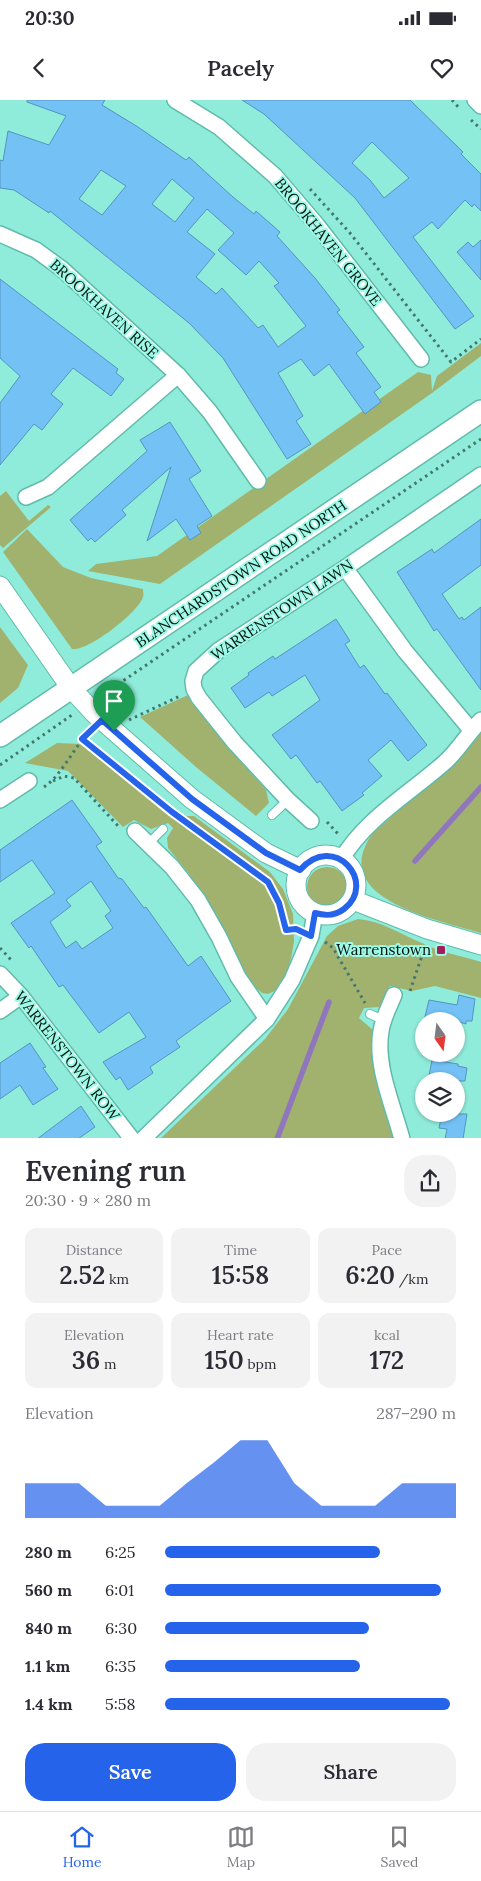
<!DOCTYPE html>
<meta charset="utf-8">
<style>
:root{--surface:#fff;--page:#f2f2f3;--text:#2b2b33;--muted:#7c7c81;--line:#e1e1e2;--accent:#2563eb}
body{margin:0;font-family:Lora,serif;background:var(--page);color:var(--text);height:100vh;display:flex;flex-direction:column;font-size:19px;white-space:nowrap}
*{box-sizing:border-box;margin:0}
p{font-size:16px;color:var(--muted)}
.icon{flex:none;width:28px;height:28px;fill:none;stroke:currentColor;stroke-width:2;stroke-linecap:round;stroke-linejoin:round}
.map{position:relative;height:1038px;overflow:hidden}
.details{display:flex;flex-direction:column;background:var(--surface);flex:1}
.details>*{flex:none}
.needle{width:32px;rotate:166deg}
.buttons{position:absolute;left:415px;top:912px;display:grid;gap:10px}
.buttons a{display:grid;place-items:center;width:50px;height:50px;border-radius:50%;background:var(--surface);box-shadow:0 1px 4px #0004;font-size:25px}
.pin{position:absolute;display:grid;place-items:center;width:42px;height:42px;color:#fff;margin:-51px -21px;border-radius:50% 50% 50% 0;rotate:-45deg;box-shadow:0 0 5px #0007}
.pin .icon{rotate:45deg}
.round{display:grid;place-items:center;flex:none;width:52px;height:52px;border-radius:20px;background:var(--page)}
.overview{display:flex;align-items:center;justify-content:space-between;height:85px;padding:0 25px}
h1{font-size:28px;font-weight:600;line-height:38px}
.metrics{display:grid;grid-template-columns:repeat(3,1fr);gap:8px;height:85px;padding:5px 25px}
.metrics div{display:grid;align-content:center;border-radius:12px;background:var(--page);text-align:center}
.metrics b{font-size:25px;font-weight:600}
.metrics small{font-size:14px;font-weight:400}
.metrics p{font-size:14px}
.chart{height:140px;padding:10px 25px}
.chart p{display:flex;justify-content:space-between}
.chart svg{width:100%;height:90px;margin-top:5px;fill:var(--accent);opacity:.7}
.action{display:flex;gap:10px;margin-top:auto;padding:10px 25px}
.action a{flex:1;height:58px;border-radius:20px;background:var(--accent);color:#fff;font-size:20px;font-weight:600;line-height:58px;text-align:center}
.action a+a{background:var(--page);color:var(--text)}
ul{padding:0 25px;list-style:none;font-size:16px}
li{display:grid;grid-template-columns:80px 60px 1fr;align-items:center;height:38px}
li i{height:12px;border-radius:6px;background:var(--accent)}
.status{display:flex;justify-content:space-between;align-items:center;height:35px;padding:0 25px;background:var(--surface);direction:ltr}
.status svg{height:14px;fill:currentColor}
header{display:flex;justify-content:space-between;align-items:center;height:65px;padding:0 25px;background:var(--surface);font-size:22px;font-weight:600}
.dock{display:flex;justify-content:space-around;align-items:center;height:70px;border-top:1px solid var(--line);background:var(--surface);font-size:14px;color:var(--muted)}
.dock a{display:grid;justify-items:center;gap:2px}
.dock .current{color:var(--accent)}
.map>svg:first-child{display:block}
</style>
<div class="status"><b>20:30</b><svg viewBox="0 0 49 12"><path d="M0 12V9h3v3zM5 12V6h3v6zM10 12V3h3v9zM15 12V0h3v12zM26 1h20v11H26zM47 4h2v5h-2z"/></svg></div>
<header><svg class="icon" aria-label="back" viewBox="0 0 24 24"><path d="M15 5l-7 7 7 7"/></svg>Pacely<svg class="icon" aria-label="heart" viewBox="0 0 24 24"><path d="M12 20l-8-8c-3-5 5-10 8-4 3-6 11-1 8 4z"/></svg></header>
<div class="map">
<svg width="481" height="1039" viewBox="0 0 481 1039">
<rect width="100%" height="100%" fill="#90ecda"/>
<g fill="#a1b26f">
<path d="M481,243V256L432,293L160,484L88,471L96,464L157,456L418,272L431,275L432,291L437,276Z"/>
<path d="M6,391L29,421L48,405L51,407L3,448L0,445V396Z"/>
<path d="M27,429L63,467L91,478L143,489C143,492 144,495 143,497C138,513 87,552 72,549L3,452Z"/>
<path d="M0,527L28,565L18,588L0,603Z"/>
<path d="M188,595L227,646L266,690L269,703L256,716L196,667L140,617Z"/>
<path d="M481,633V833C439,820 325,799 373,733L459,657Z"/>
<path d="M57,643L82,644L173,716H194L270,772L283,789L293,814L294,842L291,858L287,872L277,890L268,894L262,893L250,883L215,812L189,774L168,748L167,738L173,728L168,723L151,729L134,720L123,727L68,671L25,663Z"/>
<circle cx="327" cy="787" r="20"/>
<path d="M358,819C382,821 400,834 422,843C440,852 462,856 481,862V898L435,886L412,891L390,886L381,907L364,908L359,918L373,930L376,963L395,1038L160,1039L265,939L288,909L327,836L338,826Z"/>
</g>
<g fill="none" stroke-linecap="round" stroke-linejoin="round">
<g stroke="#9076bd" stroke-width="5.5">
<path d="M415,761L481,687"/>
<path d="M277,1039L329,902"/>
</g>
</g>
<g fill="#74c1f6" stroke="#5594bf" fill-rule="evenodd">
<path d="M27,0H105L102,5L138,27L186,60L189,57L233,97L254,114L256,111L280,132L277,136L315,178L340,210L337,212L364,247L356,253L381,287L374,292L381,302L365,314L329,264L314,276L301,259L278,273L303,316L296,321L311,344L287,359L223,258L189,223L50,111L49,113L14,90L0,88V60L3,61L8,31L49,45L66,16L27,2ZM101,70L126,86L102,115L79,99ZM172,79L194,98L175,122L152,104ZM207,109L234,133L218,150L246,175L259,161L279,183L274,186L306,226L278,247L263,225L258,228L222,188L216,194L196,177L215,154L187,132Z"/>
<path d="M242,0H410L463,52L461,54L481,74V111L474,104L472,107L465,100L438,129L432,122L413,137L474,216L455,229L355,98L264,14ZM372,42L409,78L384,98L370,80L352,63Z"/>
<path d="M481,140V180L457,152L468,142L473,147Z"/>
<path d="M0,179L118,269L116,273L124,279L111,296L73,268L51,294L63,304L42,330L34,324L0,365V303L20,276L0,258Z"/>
<path d="M170,322L201,371L189,379L212,416L197,426L201,433L190,440L176,419L147,441L171,367L122,410L126,415L95,442L91,438L88,441L70,420L147,351L140,340Z"/>
<path d="M481,419V465L442,494L459,519L462,517L464,520L481,507V590L437,529L434,531L397,472L432,449L434,453Z"/>
<path d="M336,519L350,541L345,544L360,568L364,565L385,594L387,593L427,645L408,661L391,640L368,660L382,676L362,693L364,695L342,711L320,681L317,683L296,655L291,659L272,635L320,600L305,575L272,596L269,592L245,608L231,588L249,575L248,573L273,556L275,559Z"/>
<path d="M72,700L102,742L96,746L118,778L122,779L144,808L146,807L188,866L201,856L231,901L176,941L180,947L150,967L153,973L128,990L120,977L116,980L103,962L146,937L129,912L99,933L63,885L59,887L31,846L29,848L11,823L55,793L32,760L0,782V750ZM91,781L111,811L105,816L113,828L82,849L76,841L66,848L50,822L71,806L66,800Z"/>
<path d="M459,895L475,899L472,921H466V924L456,921H424L429,900L457,905Z"/>
<path d="M30,943L46,967L43,968L58,989L33,1005L20,985L0,999V963Z"/>
<path d="M432,960L458,964V966L467,968L465,981H428Z"/>
<path d="M81,1006L95,1027L78,1039H37Z"/>
<path d="M442,1014H467L463,1039H445L447,1029L439,1028Z"/>
</g>
<g fill="none" stroke-linecap="round" stroke-linejoin="round">
<g stroke="#60bbab" stroke-width="10">
<g id="service">
<path d="M272,715L288,700"/>
<path d="M149,743L163,729"/>
<path d="M370,914L383,920"/>
</g>
</g>
<g stroke="#60bbab" stroke-width="18">
<g id="minor">
<path d="M175,0L219,27L275,76L317,125L421,259"/>
<path d="M475,0L481,6"/>
<path d="M0,134L36,150L62,169L178,275L210,312L258,381"/>
<path d="M26,397L48,387L178,275"/>
<path d="M345,468L405,551L471,630"/>
<path d="M0,700L29,681"/>
<path d="M311,721L288,700L235,643L199,598L194,589L193,581L196,571L219,550L345,468L481,375"/>
<path d="M135,731L172,767L198,800L219,837L238,877L267,919"/>
<path d="M341,760C365,719 409,694 444,663C458,651 468,633 481,620"/>
<path d="M0,874L21,896L132,1039"/>
<path d="M394,895C389,907 383,918 381,931C375,966 393,1005 402,1039"/>
<path d="M0,911L21,896"/>
<path d="M143,1039L267,919L292,880L311,836L315,813"/>
</g>
</g>
<g stroke="#60bbab" stroke-width="21">
<g id="tertiary">
<path d="M0,486L71,588L94,613L192,699L266,753L301,770"/>
<circle cx="326" cy="785" r="30"/>
<path d="M353,800L427,829L481,845"/>
</g>
</g>
<g stroke="#60bbab" stroke-width="24">
<path id="secondary" d="M0,636L481,311"/>
</g>
<g stroke="#43786e" stroke-width="3" stroke-dasharray="2.5 4" stroke-linecap="butt">
<path d="M452,0L460,9"/>
<path d="M471,20L481,29"/>
<path d="M310,89L350,133L451,262L481,239"/>
<path d="M102,595L481,339"/>
<path d="M129,620L180,596"/>
<path d="M82,639L172,712L268,782L279,803L286,830H297"/>
<path d="M0,665L72,615"/>
<path d="M53,681L64,676L74,678L119,727"/>
<path d="M44,687C63,674 72,649 89,633"/>
<path d="M327,722L340,736"/>
<path d="M325,842L333,848L365,903"/>
<path d="M0,848L13,862"/>
<path d="M410,891L425,847"/>
</g>
<use href="#service" stroke="#fff" stroke-width="8"/>
<use href="#minor" stroke="#fff" stroke-width="15"/>
<use href="#tertiary" stroke="#fff" stroke-width="19"/>
<use href="#secondary" stroke="#fff" stroke-width="21"/>
</g>
<g fill="none" stroke-linecap="round" stroke-linejoin="round">
<g stroke="#fff" stroke-width="10">
<path id="route" d="M102,620L192,699L266,753L300,770C334,731 378,783 344,809C335,816 326,816 315,813L311,836L296,829L286,830L279,803L268,782L172,712L82,639Z"/>
</g>
<use href="#route" stroke="#2563eb" stroke-width="6"/>
</g>
<rect fill="#a81b5a" stroke="#9ef9e7" stroke-width="2" x="436" y="845" width="10" height="10" rx="2.5"/>
<g text-anchor="middle" stroke-width="4" stroke-linejoin="round" paint-order="stroke">
<g font-size="15" fill="#00120e" stroke="#9ef9e7">
<text transform="translate(328 142) rotate(51)" y="5">BROOKHAVEN GROVE</text>
<text transform="translate(104 209) rotate(42)" y="5">BROOKHAVEN RISE</text>
<text transform="translate(241 474) rotate(-34)" y="5">BLANCHARDSTOWN ROAD NORTH</text>
<text transform="translate(282 510) rotate(-34)" y="5">WARRENSTOWN LAWN</text>
<text transform="translate(67 956) rotate(52)" y="5">WARRENSTOWN ROW</text>
</g>
<g font-size="15" fill="#00120e" stroke="#9ef9e7" text-anchor="end">
<text x="431" y="855">Warrenstown</text>
</g>
</g>
</svg>
<div class="buttons">
<a><svg class="needle" viewBox="-14 -14 28 28"><path d="M0-13l5 13h-10z" fill="#e53935"/><path d="M0 13l5-13h-10z" fill="#7c7c81"/></svg></a>
<a><svg class="icon" aria-label="layers" viewBox="0 0 24 24"><path d="M12 4l9 5-9 5-9-5zM3 14l9 5 9-5"/></svg></a>
</div>
<div class="pin" style="left:114px;top:631px;background:#1e9e55"><svg class="icon" aria-label="arrive" viewBox="0 0 24 24"><path d="M6 21V4h12l-3 4 3 4H6"/></svg></div>
</div>
<section class="details">
<div class="overview"><div><h1>Evening run</h1><p>20:30 · 9 × 280 m</p></div><a class="round"><svg class="icon" aria-label="share" viewBox="0 0 24 24"><path d="M12 15V3M7 8l5-5 5 5M5 13v7h14v-7"/></svg></a></div>
<div class="metrics">
<div><p>Distance</p><b>2.52<small> km</small></b></div>
<div><p>Time</p><b>15:58</b></div>
<div><p>Pace</p><b>6:20<small> /km</small></b></div>
</div>
<div class="metrics">
<div><p>Elevation</p><b>36<small> m</small></b></div>
<div><p>Heart rate</p><b>150<small> bpm</small></b></div>
<div><p>kcal</p><b>172</b></div>
</div>
<div class="chart"><p><span>Elevation</span>287–290 m</p>
<svg viewBox="0 0 160 44" preserveAspectRatio="none"><path d="M0 44V27L10 27L20 27L30 38L40 38L50 38L60 27L70 17L80 6L90 6L100 27L110 38L120 38L130 38L140 27L150 27L160 27V44z"/></svg>
</div>
<ul>
<li><b>280 m</b>6:25<i style="width:74%"></i></li>
<li><b>560 m</b>6:01<i style="width:95%"></i></li>
<li><b>840 m</b>6:30<i style="width:70%"></i></li>
<li><b>1.1 km</b>6:35<i style="width:67%"></i></li>
<li><b>1.4 km</b>5:58<i style="width:98%"></i></li>
</ul>
<div class="action"><a>Save</a><a>Share</a></div>
</section>
<nav class="dock">
<a class="current"><svg class="icon" aria-label="home" viewBox="0 0 24 24"><path d="M3 11l9-7 9 7M6 9v11h12V9"/></svg>Home</a>
<a><svg class="icon" aria-label="map" viewBox="0 0 24 24"><path d="M3 6l6-2 6 2 6-2v14l-6 2-6-2-6 2zM9 4v14M15 6v14"/></svg>Map</a>
<a><svg class="icon" aria-label="saved" viewBox="0 0 24 24"><path d="M7 4h10v16l-5-4-5 4z"/></svg>Saved</a>
</nav>
